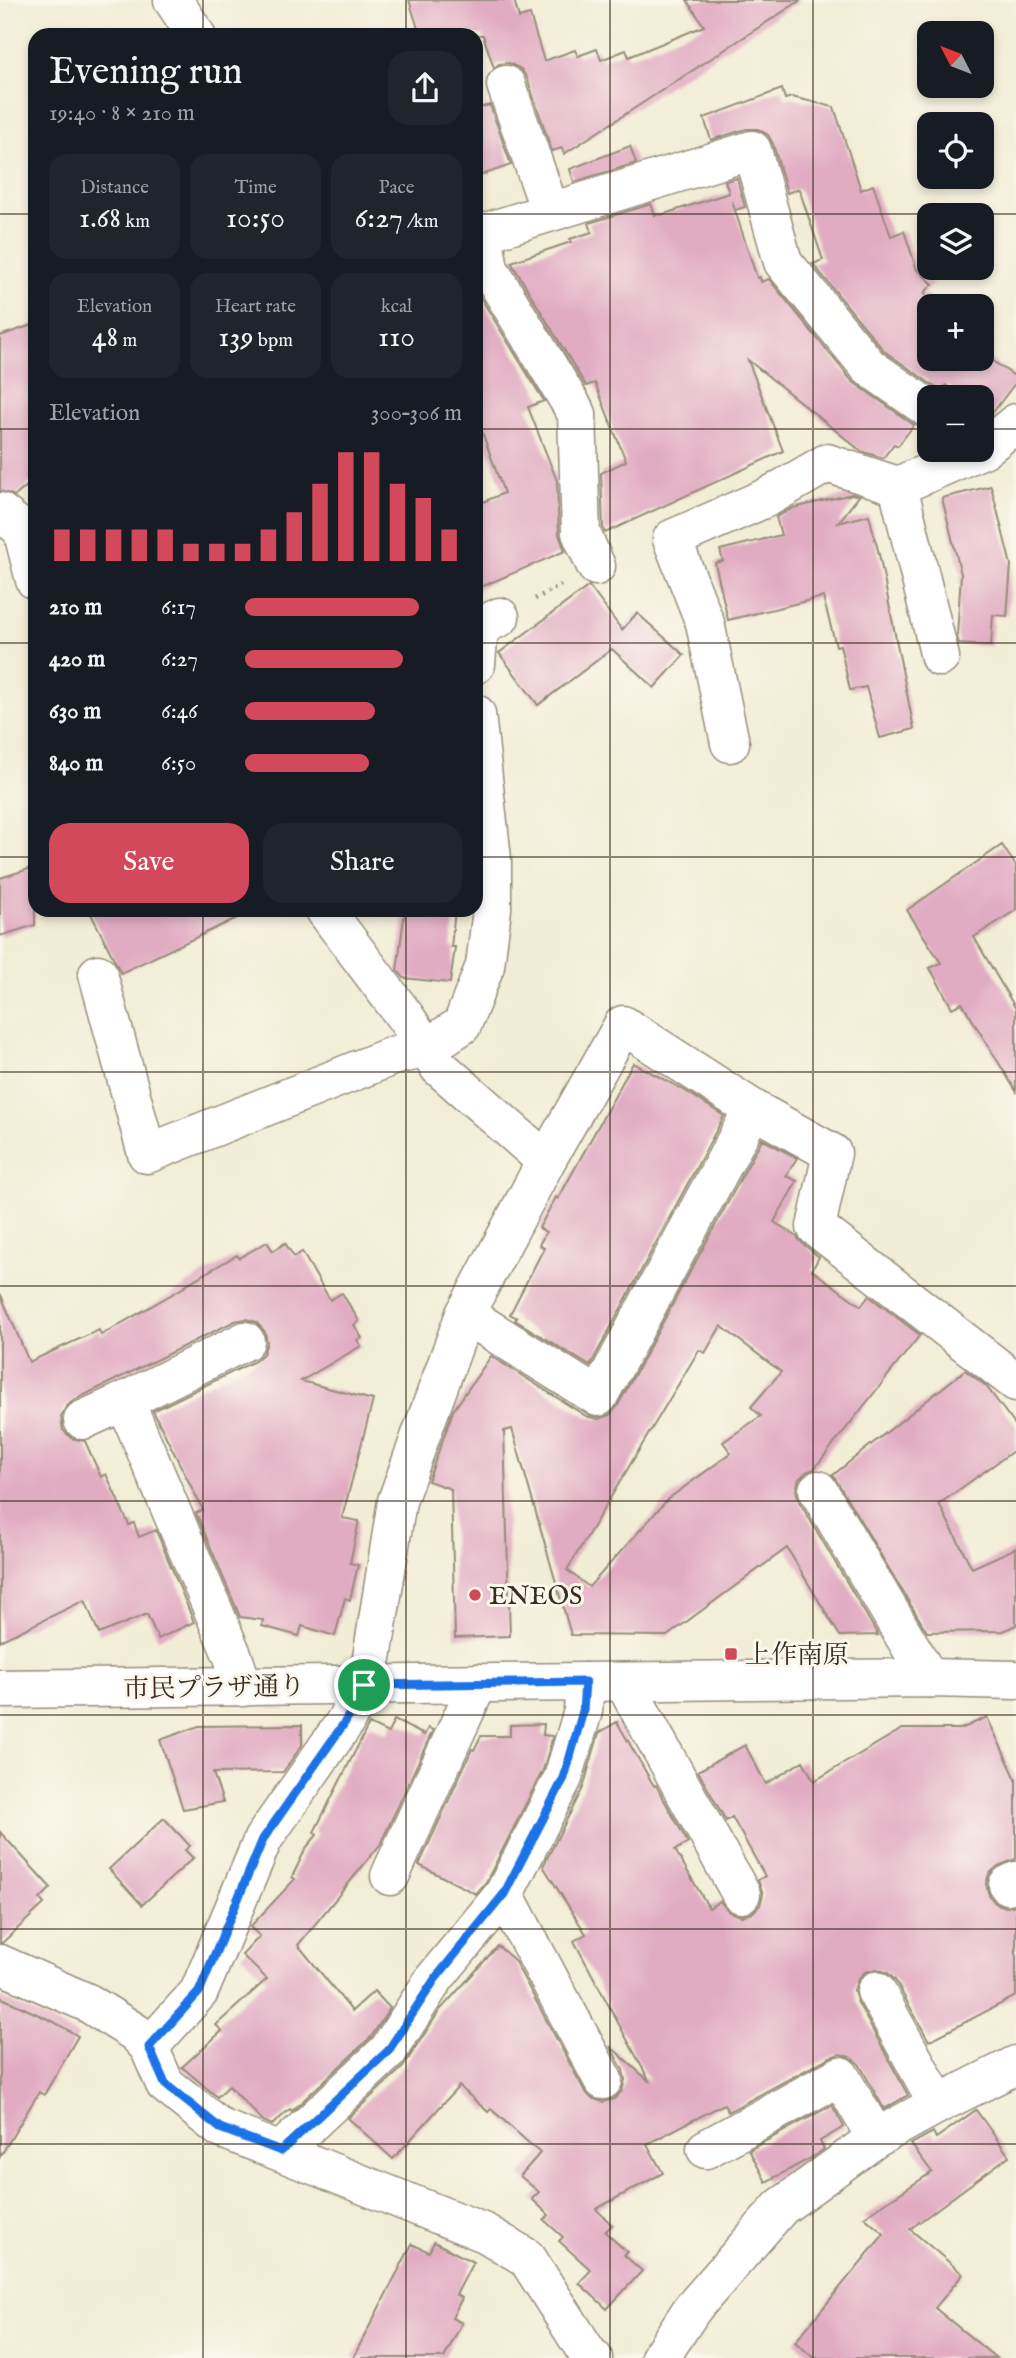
<!DOCTYPE html>
<meta charset="utf-8">
<style>
:root{--surface:#171b24;--page:#20242c;--text:#f1f3f6;--muted:#9ea1a6;--accent:#d1495b}
body{margin:0;font-family:"IM FELL English","Noto Serif JP",serif;background:var(--page);color:var(--text);height:100vh;display:flex;flex-direction:column;font-size:26px;white-space:nowrap}
*{box-sizing:border-box;margin:0}
p{font-size:23px;color:var(--muted)}
.icon{flex:none;width:38px;height:38px;fill:none;stroke:currentColor;stroke-width:2;stroke-linecap:round;stroke-linejoin:round}
.map{position:relative;flex:1;overflow:hidden}
.details{position:absolute;left:28px;top:28px;width:455px;height:889px;display:flex;flex-direction:column;background:var(--surface);border-radius:21px;box-shadow:0 4px 10px #0003}
.details>*{flex:none}
.needle{width:46px;rotate:312deg}
.fabs{position:absolute;left:917px;top:21px;display:grid;gap:14px}
.fabs a{display:grid;place-items:center;width:77px;height:77px;border-radius:14px;background:var(--surface);box-shadow:0 4px 10px #0003;font-size:35px}
.pin{position:absolute;display:grid;place-items:center;width:60px;height:60px;color:#fff;margin:-30px;border:4px solid #fff;border-radius:50%;box-shadow:0 2px 7px #0007}
.round{display:grid;place-items:center;flex:none;width:74px;height:74px;border-radius:21px;background:var(--page)}
.headline{display:flex;align-items:center;justify-content:space-between;height:119px;padding:0 21px}
h1{font-size:38px;font-weight:600;line-height:52px}
.metrics{display:grid;grid-template-columns:repeat(3,1fr);gap:10px;height:119px;padding:7px 21px}
.metrics div{display:grid;align-content:center;border-radius:18px;background:var(--page);text-align:center}
.metrics b{font-size:30px;font-weight:600}
.metrics small{font-size:19px;font-weight:400}
.metrics p{font-size:19px}
.chart{height:196px;padding:14px 21px}
.chart p{display:flex;justify-content:space-between}
.chart svg{width:100%;height:126px;margin-top:7px;stroke:var(--accent);stroke-width:6}
.primary-button{display:flex;gap:14px;margin-top:auto;padding:14px 21px}
.primary-button a{flex:1;height:80px;border-radius:21px;background:var(--accent);color:#fff;font-size:28px;font-weight:600;line-height:80px;text-align:center}
.primary-button a+a{background:var(--page);color:var(--text)}
ul{padding:0 21px;list-style:none;font-size:23px}
li{display:grid;grid-template-columns:112px 84px 1fr;align-items:center;height:52px}
li i{height:18px;border-radius:9px;background:var(--accent)}
.map>svg:first-child{display:block}
</style>
<div class="map">
<svg width="1016" height="2358" viewBox="0 0 1016 2358">
<rect width="100%" height="100%" fill="#fbf7ec"/>
<filter id="ink" filterUnits="userSpaceOnUse"><feTurbulence type="fractalNoise" baseFrequency=".0143" numOctaves="2"/><feDisplacementMap in="SourceGraphic" scale="14" xChannelSelector="R" yChannelSelector="G"/><feConvolveMatrix kernelMatrix="1 2 1 2 8 2 1 2 1" color-interpolation-filters="sRGB"/></filter>
<filter id="wash" filterUnits="userSpaceOnUse"><feTurbulence type="fractalNoise" baseFrequency=".00686" numOctaves="4" result="noise"/><feDisplacementMap in="SourceGraphic" scale="28" xChannelSelector="R" yChannelSelector="G"/><feGaussianBlur stdDeviation="1.57" result="paint"/><feColorMatrix in="noise" values="0 0 0 0 0 0 0 0 0 0 0 0 0 0 0 0 0 1.4 0 .05"/><feComposite in="paint" operator="in"/></filter>
<g filter="url(#wash)">
<rect width="100%" height="100%" fill="#f2edd6"/>
<g id="blocks">
<g fill="#e1acc2" fill-rule="evenodd">
<path d="M409,0H514L519,18L530,15L544,61L575,50L578,56L597,49L601,60L626,50L629,57L704,26L687,0H801L564,154L562,148L552,151L527,78L521,69L509,63L499,64L494,68L483,35H420Z"/>
<path d="M782,89L785,99L792,97L834,107L861,190L873,185L891,236L904,231L917,270L933,284L924,293L936,305L929,306V313L927,316L929,317V359H982V354L1016,377V382L990,416L982,410V397H963L946,385L941,391L884,351L813,264L823,260L799,189L787,193L773,144L768,135L758,129H746L711,140L704,118Z"/>
<path d="M490,105L511,165L476,177V109Z"/>
<path d="M630,146L636,163L574,182L570,169Z"/>
<path d="M737,178L745,207L735,210L732,201L757,278L760,277L761,282L769,279L852,381L914,425L898,446L894,444L883,458L861,451L748,360L783,451L605,533L603,528L601,473L626,461L595,383L586,386L511,262L571,242L570,239L592,232L589,223L651,204L655,215L660,214L661,215L729,193L725,181Z"/>
<path d="M476,290L544,401L528,407L557,481L559,534L565,551L476,589V505L504,493L476,415Z"/>
<path d="M35,324V479L15,496L0,491V336Z"/>
<path d="M991,486L1011,565L1007,616L993,615L991,646L959,644L957,636L961,574L942,498Z"/>
<path d="M852,494L859,496L838,523L869,515L879,554L914,729L880,738L866,687L850,690L840,645L836,646L823,597L728,620L715,563L723,561L720,550L781,535L776,517L793,508Z"/>
<path d="M589,586L622,630L637,613L684,655L654,688L612,649L538,705L499,653Z"/>
<path d="M1002,845L1016,866V910L974,937L1016,1009V1091L962,1003L952,1008L930,968L941,963L907,910Z"/>
<path d="M35,867V925L0,936V878Z"/>
<path d="M89,910H254L121,973Z"/>
<path d="M405,910H455L451,947H455L450,983L404,978L397,970Z"/>
<path d="M633,1063L684,1090L724,1116L590,1366L515,1320L517,1318L510,1314L544,1248L539,1245L546,1232L539,1228L556,1197L558,1199Z"/>
<path d="M762,1139L797,1158L786,1176L797,1181L774,1222L796,1236L803,1244L819,1257L812,1270L861,1306L869,1296L920,1335L814,1469L806,1472L799,1479L796,1490L799,1501L878,1635L840,1636L787,1548L667,1636L571,1635L512,1429L504,1431L510,1636L455,1638L451,1489L428,1481L453,1411L491,1356L586,1416L598,1419L610,1415L617,1407ZM721,1326L781,1372L751,1407L761,1416L723,1442L731,1453L668,1499L589,1587L567,1570L699,1350L705,1353Z"/>
<path d="M267,1242L273,1251L285,1243L294,1257L302,1252L330,1300L342,1293L359,1321L354,1325L362,1338L357,1340L361,1346L301,1381L373,1400L342,1518L359,1521L350,1563L358,1565L350,1600L345,1598L335,1636L302,1626L299,1636L262,1626L263,1620L240,1617L196,1513L203,1510L153,1411L255,1361L263,1354L267,1343L265,1332L256,1322L246,1319L235,1321L74,1400L66,1407L61,1417L63,1430L71,1438L85,1441L101,1477L106,1474L129,1525L134,1523L139,1537L156,1530L194,1622L158,1639L147,1614L99,1634L85,1600L0,1641V1293L29,1362L99,1330L101,1335L186,1286L185,1285L237,1255L239,1258Z"/>
<path d="M965,1370L986,1386L1016,1426V1449L939,1504L972,1568L1016,1548V1625L1003,1631L927,1632L833,1475Z"/>
<path d="M987,1717L1016,1779V1859L998,1866L989,1874L986,1884L989,1895L995,1903L1006,1907L1016,1905V1996L929,2041L895,1980L888,1973L877,1969L865,1972L858,1979L854,1990L857,2001L908,2095L884,2109L859,2064L850,2057L840,2054L830,2057L728,2112L724,2104L647,2144L663,2173L596,2209L612,2225L605,2232L627,2252L624,2255L642,2271L607,2309L579,2283L591,2270L559,2241L563,2237L544,2220L549,2215L532,2199L539,2192L520,2176L540,2153L491,2109L488,2112L459,2086L393,2159L348,2118L403,2067L440,2010L498,1946L514,1960L584,2090L591,2098L603,2102L614,2099L622,2091L625,2080L623,2070L610,2046L650,2082L574,1941L586,1934L543,1866L583,1788L599,1733L617,1722L654,1786L656,1785L658,1789L688,1843L675,1850L709,1908L720,1901L729,1912L741,1916L752,1913L760,1905L763,1894L758,1880L765,1876L732,1817L726,1821L698,1771L745,1745L766,1784L803,1761L814,1781L902,1729H961Z"/>
<path d="M394,1720L424,1735L428,1728L433,1730L380,1845L298,1945L352,2011L374,1991L390,2008L371,2037L292,2111L290,2109L272,2125L263,2121L229,2086L217,2097L182,2067L222,2031L216,2025L267,1979L242,1955L260,1936L250,1927L295,1879L292,1877L306,1848L317,1835L314,1832L369,1724L388,1733Z"/>
<path d="M544,1724L543,1735L553,1736L543,1770L486,1882L476,1894L419,1865L472,1749L474,1750L481,1736H510V1725Z"/>
<path d="M302,1725V1745L283,1772L213,1773L223,1802L183,1809L160,1740L199,1726Z"/>
<path d="M164,1818L190,1846L185,1850L193,1858L142,1905L109,1869Z"/>
<path d="M0,1832L51,1888L40,1899L44,1904L2,1943H0Z"/>
<path d="M0,1997L54,2022L78,2036L44,2095L39,2092L0,2157Z"/>
<path d="M832,2105L844,2127L820,2141L824,2149L813,2157L766,2182L749,2150Z"/>
<path d="M976,2110L1009,2156L910,2229L963,2274L935,2308L996,2358H814L795,2342L884,2234L864,2217L932,2172L911,2144L933,2132L936,2138Z"/>
<path d="M434,2242L473,2262L456,2295L462,2298L452,2318L462,2323L444,2358H353L412,2244L429,2252Z"/>
</g>
</g>
</g>
<g filter="url(#ink)">
<use href="#blocks" fill-opacity="0" stroke="#968c7a" stroke-width="2"/>
<g fill="none" stroke-linecap="round" stroke-linejoin="round">
<g stroke="#968c7a" stroke-width="41">
<g id="minor">
<path d="M173,0L196,35"/>
<path d="M506,85L550,211"/>
<path d="M898,486L940,657"/>
<path d="M0,512L22,529L35,580"/>
<path d="M596,566L581,533L577,414L489,269L483,233L752,150L783,262L869,367L929,409"/>
<path d="M476,664L479,627L500,617"/>
<path d="M730,743L705,623L672,539L768,497L827,463L898,486L985,448L1016,423"/>
<path d="M325,910L406,1018L439,1067L546,1161"/>
<path d="M98,974L147,1154L395,1055L425,1049L462,1025L485,966L492,909V859L476,714"/>
<path d="M465,1314L598,1397L753,1109"/>
<path d="M125,1401L233,1657L243,1687"/>
<path d="M83,1420L125,1401L245,1341"/>
<path d="M818,1490L929,1678"/>
<path d="M624,1682L741,1894"/>
<path d="M0,1689L929,1678L1016,1680"/>
<path d="M390,1876L478,1683"/>
<path d="M1008,1885L1016,1881"/>
<path d="M504,1894L603,2080"/>
<path d="M0,1964L88,2003L136,2033L149,2047L165,2084L220,2128L485,2233L527,2258L588,2354L593,2358"/>
<path d="M876,1991L938,2104"/>
<path d="M149,2047L199,1992L263,1839L345,1722L364,1685L372,1658L397,1501L465,1314L546,1161L623,1025L753,1109L832,1153L816,1227L1016,1382"/>
<path d="M706,2149L840,2076L876,2138"/>
<path d="M281,2151L388,2051L434,1979L504,1894L563,1778L583,1711L585,1682"/>
<path d="M660,2358L692,2309L781,2207L876,2138L938,2104L1016,2065"/>
</g>
</g>
<path stroke="#968c7a" stroke-width="4.5" stroke-dasharray="2 5" stroke-linecap="butt" d="M535,599L561,585"/>
<use href="#minor" stroke="#fff" stroke-width="38"/>
</g>
</g>
<g fill="none" stroke-linecap="round" stroke-linejoin="round" filter="url(#ink)">
<g stroke="#fff" stroke-width="14">
<path id="route" d="M585,1682L583,1711L564,1778L504,1894L435,1979L388,2051L281,2151L220,2128L165,2084L149,2047L199,1992L263,1839L345,1722L364,1685Z"/>
</g>
<use href="#route" stroke="#1a73e8" stroke-width="9"/>
</g>
<path fill="none" stroke="#3b2a1e" stroke-width="2" stroke-opacity="0.55" d="M203,0V35M406,0V35M610,0V2358M813,0V2358M0,214H35M476,214H1016M0,429H35M476,429H929M982,429H1016M0,643H35M476,643H1016M0,857H35M476,857H1016M203,910V2358M406,910V2358M0,1072H1016M0,1286H1016M0,1501H1016M0,1715H1016M0,1929H1016M0,2144H1016"/>
<g fill="#d1495b" stroke="#fbf7ec" stroke-width="2.5">
<circle cx="475" cy="1595" r="7"/>
<rect x="724" y="1647" width="14" height="14" rx="3.5"/>
</g>
<g text-anchor="middle" stroke-width="6" stroke-linejoin="round" paint-order="stroke">
<g font-size="26" fill="#3b2a1e" stroke="#fbf7ec" text-anchor="start">
<text x="489" y="1604">ENEOS</text>
<text x="745" y="1663">上作南原</text>
</g>
<g font-size="26" fill="#3b2a1e" stroke="#fbf7ec">
<text transform="translate(214 1687) rotate(-1)" y="9">市民プラザ通り</text>
</g>
</g>
</svg>
<div class="fabs">
<a><svg class="needle" viewBox="-14 -14 28 28"><path d="M0-13l5 13h-10z" fill="#e53935"/><path d="M0 13l5-13h-10z" fill="#9ea1a6"/></svg></a>
<a><svg class="icon" aria-label="locate" viewBox="0 0 24 24"><circle cx="12" cy="12" r="6"/><path d="M12 2v4M12 18v4M2 12h4M18 12h4"/></svg></a>
<a><svg class="icon" aria-label="layers" viewBox="0 0 24 24"><path d="M12 4l9 5-9 5-9-5zM3 14l9 5 9-5"/></svg></a>
<a>+</a>
<a>−</a>
</div>
<div class="pin" style="left:364px;top:1685px;background:#1e9e55"><svg class="icon" aria-label="arrive" viewBox="0 0 24 24"><path d="M6 21V4h12l-3 4 3 4H6"/></svg></div>
<section class="details">
<div class="headline"><div><h1>Evening run</h1><p>19:40 · 8 × 210 m</p></div><a class="round"><svg class="icon" aria-label="share" viewBox="0 0 24 24"><path d="M12 15V3M7 8l5-5 5 5M5 13v7h14v-7"/></svg></a></div>
<div class="metrics">
<div><p>Distance</p><b>1.68<small> km</small></b></div>
<div><p>Time</p><b>10:50</b></div>
<div><p>Pace</p><b>6:27<small> /km</small></b></div>
</div>
<div class="metrics">
<div><p>Elevation</p><b>48<small> m</small></b></div>
<div><p>Heart rate</p><b>139<small> bpm</small></b></div>
<div><p>kcal</p><b>110</b></div>
</div>
<div class="chart"><p><span>Elevation</span>300–306 m</p>
<svg viewBox="0 0 160 44" preserveAspectRatio="none"><path d="M5 44V33M15 44V33M25 44V33M35 44V33M45 44V33M55 44V38M65 44V38M75 44V38M85 44V33M95 44V27M105 44V17M115 44V6M125 44V6M135 44V17M145 44V22M155 44V33"/></svg>
</div>
<ul>
<li><b>210 m</b>6:17<i style="width:80%"></i></li>
<li><b>420 m</b>6:27<i style="width:73%"></i></li>
<li><b>630 m</b>6:46<i style="width:60%"></i></li>
<li><b>840 m</b>6:50<i style="width:57%"></i></li>
</ul>
<div class="primary-button"><a>Save</a><a>Share</a></div>
</section>
</div>
